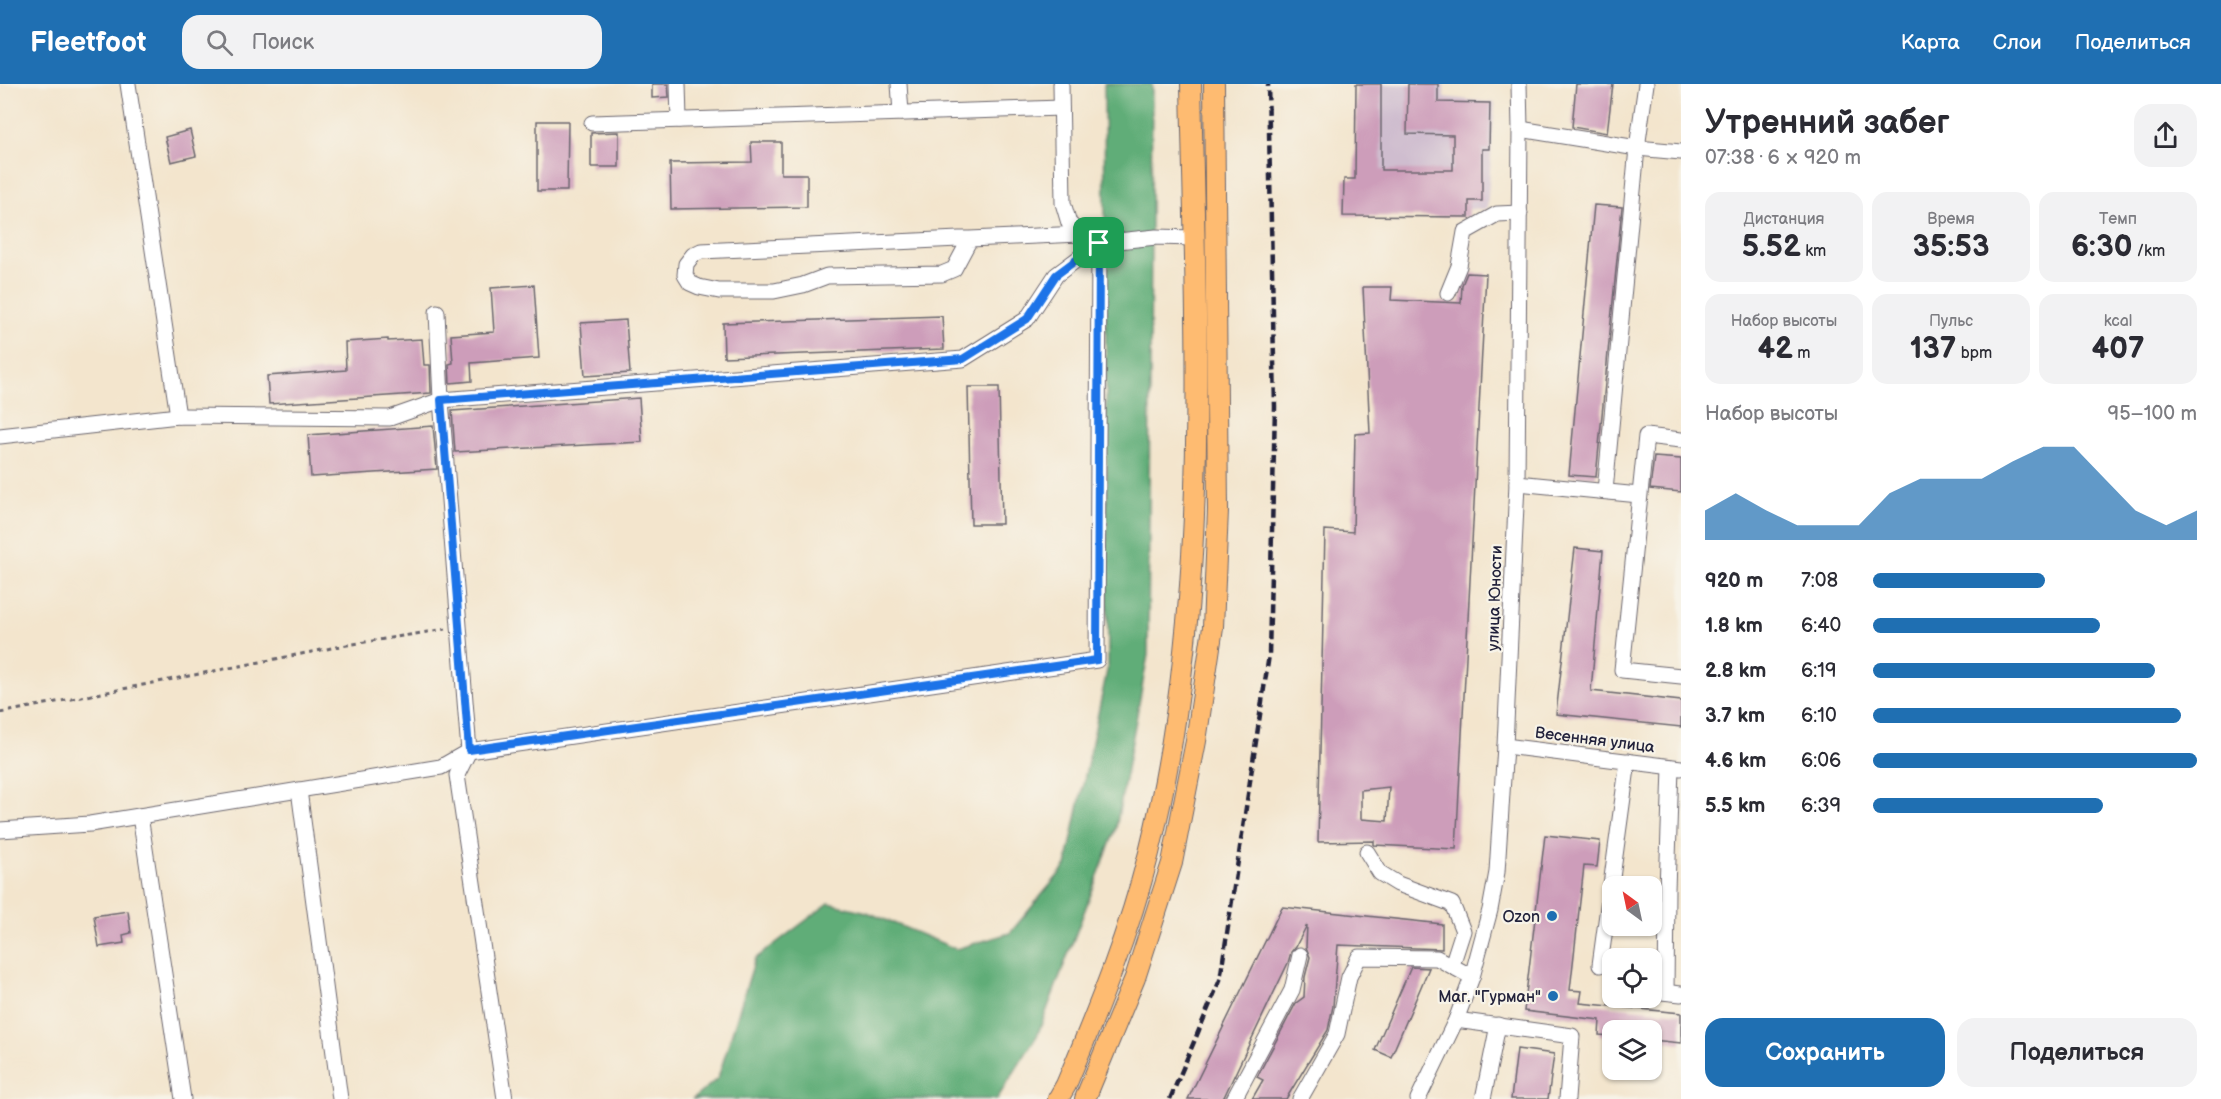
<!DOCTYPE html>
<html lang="ru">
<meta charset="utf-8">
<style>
:root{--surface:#fff;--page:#f2f2f3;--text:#2b2b33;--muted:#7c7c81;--accent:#1f6fb2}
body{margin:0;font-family:"Balsamiq Sans",sans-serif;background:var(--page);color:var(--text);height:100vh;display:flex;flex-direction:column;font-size:22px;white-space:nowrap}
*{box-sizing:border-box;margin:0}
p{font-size:20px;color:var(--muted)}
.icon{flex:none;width:33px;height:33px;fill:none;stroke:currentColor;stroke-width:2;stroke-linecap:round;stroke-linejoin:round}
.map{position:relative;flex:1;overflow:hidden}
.panel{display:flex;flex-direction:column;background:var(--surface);width:540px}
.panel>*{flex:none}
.needle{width:39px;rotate:327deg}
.controls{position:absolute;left:1602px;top:792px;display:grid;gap:12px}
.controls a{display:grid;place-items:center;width:60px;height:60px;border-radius:12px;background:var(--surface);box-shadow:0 2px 4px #0004;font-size:30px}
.pin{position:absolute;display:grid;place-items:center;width:51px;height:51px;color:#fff;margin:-26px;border-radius:12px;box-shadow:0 3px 9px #0006}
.round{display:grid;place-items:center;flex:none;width:63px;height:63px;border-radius:18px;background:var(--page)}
.headline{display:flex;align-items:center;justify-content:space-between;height:102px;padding:0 24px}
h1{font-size:33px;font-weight:800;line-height:45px}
.metrics{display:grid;grid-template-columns:repeat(3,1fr);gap:9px;height:102px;padding:6px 24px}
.metrics div{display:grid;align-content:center;border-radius:15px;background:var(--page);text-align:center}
.metrics b{font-size:30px;font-weight:800}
.metrics small{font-size:16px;font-weight:400}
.metrics p{font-size:16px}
.chart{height:168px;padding:12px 24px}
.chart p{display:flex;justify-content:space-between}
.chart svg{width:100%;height:108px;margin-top:6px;fill:var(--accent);opacity:.7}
.primary-button{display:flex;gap:12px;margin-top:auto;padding:12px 24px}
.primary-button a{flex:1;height:69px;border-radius:18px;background:var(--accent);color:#fff;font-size:24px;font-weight:800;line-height:69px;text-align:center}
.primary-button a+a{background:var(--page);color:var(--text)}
ul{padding:0 24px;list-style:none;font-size:20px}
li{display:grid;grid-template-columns:96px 72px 1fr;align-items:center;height:45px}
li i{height:15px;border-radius:8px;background:var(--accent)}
header{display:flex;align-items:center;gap:36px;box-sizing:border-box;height:84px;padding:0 30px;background:var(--accent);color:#fff}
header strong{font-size:28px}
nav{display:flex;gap:33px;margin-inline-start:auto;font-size:21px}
.search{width:420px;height:54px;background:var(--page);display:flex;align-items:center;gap:15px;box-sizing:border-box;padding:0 21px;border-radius:18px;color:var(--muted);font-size:22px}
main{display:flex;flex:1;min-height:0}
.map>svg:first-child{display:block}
</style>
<header>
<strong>Fleetfoot</strong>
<div class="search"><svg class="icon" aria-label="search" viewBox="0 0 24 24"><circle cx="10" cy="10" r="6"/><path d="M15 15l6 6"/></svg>Поиск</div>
<nav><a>Карта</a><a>Слои</a><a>Поделиться</a></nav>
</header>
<main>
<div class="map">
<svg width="1681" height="1015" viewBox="0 0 1681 1015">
<rect width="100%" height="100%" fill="#f7f3e8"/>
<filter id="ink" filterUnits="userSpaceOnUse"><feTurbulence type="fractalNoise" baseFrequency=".0167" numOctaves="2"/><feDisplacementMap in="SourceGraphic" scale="12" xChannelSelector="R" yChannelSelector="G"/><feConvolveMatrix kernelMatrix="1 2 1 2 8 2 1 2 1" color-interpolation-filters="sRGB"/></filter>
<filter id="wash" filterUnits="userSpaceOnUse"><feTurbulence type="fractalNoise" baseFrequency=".008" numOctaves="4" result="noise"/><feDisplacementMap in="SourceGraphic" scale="24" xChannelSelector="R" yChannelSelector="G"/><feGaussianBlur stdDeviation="1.35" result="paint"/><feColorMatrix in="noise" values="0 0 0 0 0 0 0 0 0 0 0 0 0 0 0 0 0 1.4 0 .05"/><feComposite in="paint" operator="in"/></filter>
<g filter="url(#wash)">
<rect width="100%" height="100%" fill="#f3e5cd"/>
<path fill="#cfbdcf" d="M1367,0H1444V13L1495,19L1487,125L1357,126Z"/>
<path fill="#60ad78" stroke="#41685a" stroke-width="1.5" d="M1104,0H1152L1148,571L1116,744L1037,952L997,1015H693L718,994L755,875L829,819L867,828L956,865L1010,849L1066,782L1108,582Z"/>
<g id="blocks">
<g fill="#cd9dba" fill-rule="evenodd">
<path d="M652,0H668L669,13L652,14Z"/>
<path d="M1356,0H1381V86H1453V51L1407,50L1408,0H1438V18L1490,19L1489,65H1482V117H1469V133L1343,132L1344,95H1355Z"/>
<path d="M1576,0H1613L1607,49L1572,43Z"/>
<path d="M537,37H568L567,107H537Z"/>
<path d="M190,46L196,72L171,78L165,53Z"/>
<path d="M619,48V83H591V49Z"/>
<path d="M751,58H781V90H807V123L671,125L670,79L752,78Z"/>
<path d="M1594,121L1622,123L1596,393L1569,391Z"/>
<path d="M1467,189L1486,190L1456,765L1374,761V757L1318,758L1325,446L1353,448L1355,350L1370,349L1363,203H1392L1391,216L1461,219L1462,201ZM1389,703L1387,737L1361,735V706Z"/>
<path d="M534,201L539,274L471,279L472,297L450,299L449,280L453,279L451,251L494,248L491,204Z"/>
<path d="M942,232L944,265L724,273L723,239Z"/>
<path d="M626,236L630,289L585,292L581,239Z"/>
<path d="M388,255V257L422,255L424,281H430L431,309L269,320L267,292L346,286L345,258Z"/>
<path d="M968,303H999L1002,440H971Z"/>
<path d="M639,314L642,358L455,368L452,327Z"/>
<path d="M433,342L437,385L311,393L308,351Z"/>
<path d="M1654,373L1681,375V408L1650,405Z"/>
<path d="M1575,464L1603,467L1591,607L1681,617V643L1556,630Z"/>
<path d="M1545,751L1600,757L1597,783L1584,782L1570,906L1582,907L1580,919L1681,929V959L1652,956V946H1612V952L1599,951L1600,936L1524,927Z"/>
<path d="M1282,823L1442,840V865L1338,861L1333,922L1328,946L1286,1015H1252L1263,996L1257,993L1296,919L1304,913L1305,893L1310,873L1306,863L1307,841L1296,862L1291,868L1288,879L1223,1015H1188Z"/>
<path d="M128,827L131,849L123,851L124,859L99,863L94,832Z"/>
<path d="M1411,883L1429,884L1391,973L1375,966Z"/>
<path d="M1517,965L1554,970L1548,1015H1511Z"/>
</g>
</g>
</g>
<g filter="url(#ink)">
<use href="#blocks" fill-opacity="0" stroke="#6b666e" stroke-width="1.5"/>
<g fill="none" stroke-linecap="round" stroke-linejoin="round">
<g stroke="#6b666e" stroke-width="17">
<g id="minor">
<path d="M128,0L178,332"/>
<path d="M678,0L679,36"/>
<path d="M899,0L901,29"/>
<path d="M1061,0L1063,119L1069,139L1080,150L1099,159L1156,153L1194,154"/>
<path d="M592,39L1061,24"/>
<path d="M1520,45L1637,64L1681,68"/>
<path d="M970,155L954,185L942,190L827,192L803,201L774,207H719L699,203L690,199L685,191L686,180L693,171L701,167L959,155H970L1080,150"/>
<path d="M1448,209L1459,182L1465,148L1497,130L1520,129"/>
<path d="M437,228L441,316L469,667L1097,576L1099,159"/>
<path d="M0,352L178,332L390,334L441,316L963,275L1027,235L1056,191L1099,159"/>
<path d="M1681,356L1646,352L1622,586L1681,592"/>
<path d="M1517,399L1639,411"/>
<path d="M1605,407L1637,64L1646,0"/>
<path d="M1505,662L1681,684"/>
<path d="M469,667L457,691L505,1015"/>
<path d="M299,706L340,1015"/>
<path d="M140,732L183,1015"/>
<path d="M0,746L90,740L441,683L469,667"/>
<path d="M1367,768L1380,789L1398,800L1452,820L1463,847L1452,881"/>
<path d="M1600,881L1628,677"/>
<path d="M1652,907L1681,910"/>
<path d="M1666,908L1667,806L1671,683"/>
<path d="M1456,936L1572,952L1567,1015"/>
<path d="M1234,1015L1292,906L1300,871"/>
<path d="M1300,1015L1337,950L1349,893L1359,873L1437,874L1472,893"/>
<path d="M1418,1015L1456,936L1472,893L1490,826L1497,788L1505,662L1517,399L1520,45L1519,0"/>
<path d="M1483,1015L1498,941"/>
</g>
</g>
<g stroke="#6b666e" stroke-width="22">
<g id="major">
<path d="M1058,1015L1066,1001C1098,925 1129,849 1149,769C1212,518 1196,257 1191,0"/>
<path d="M1085,1015L1135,894L1172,779L1196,657L1213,543L1218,426L1214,0"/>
</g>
</g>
<path stroke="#6b666e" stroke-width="3" stroke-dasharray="4.5 4.5" stroke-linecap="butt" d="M0,629L347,561L446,545"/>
<use href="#minor" stroke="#fff" stroke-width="15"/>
<use href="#major" stroke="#febb71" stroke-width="20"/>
<path stroke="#22223b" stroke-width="4.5" stroke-dasharray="9 4.5" stroke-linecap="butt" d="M1170,1015L1220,896L1269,571L1275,323L1268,0"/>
</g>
</g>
<g fill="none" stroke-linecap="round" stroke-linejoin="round" filter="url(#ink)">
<g stroke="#fff" stroke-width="12">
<path id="route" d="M1099,159L1097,576L469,666L441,316L963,275L1027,235L1056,191Z"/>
</g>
<use href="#route" stroke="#1a73e8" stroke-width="8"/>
</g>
<g fill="#1f6fb2" stroke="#f7f3e8" stroke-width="2">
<circle cx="1552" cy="832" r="6"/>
<circle cx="1553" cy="912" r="6"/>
</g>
<g text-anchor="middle" stroke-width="4.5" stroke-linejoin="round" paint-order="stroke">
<g font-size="16" fill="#22223b" stroke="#f7f3e8">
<text transform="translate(1494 514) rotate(-88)" y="6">улица Юности</text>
<text transform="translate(1595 655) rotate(7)" y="6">Весенняя улица</text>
</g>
<g font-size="16" fill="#22223b" stroke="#f7f3e8" text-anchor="end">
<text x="1540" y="838">Ozon</text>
<text x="1541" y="918">Маг. "Гурман"</text>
</g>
</g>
</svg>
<div class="controls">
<a><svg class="needle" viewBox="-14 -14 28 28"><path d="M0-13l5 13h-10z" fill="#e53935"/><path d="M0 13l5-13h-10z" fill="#7c7c81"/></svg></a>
<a><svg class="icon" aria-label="locate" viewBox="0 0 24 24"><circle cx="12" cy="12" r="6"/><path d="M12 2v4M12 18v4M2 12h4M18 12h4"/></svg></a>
<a><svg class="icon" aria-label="layers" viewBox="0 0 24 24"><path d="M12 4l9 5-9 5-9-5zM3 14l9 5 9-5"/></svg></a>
</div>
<div class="pin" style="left:1099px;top:159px;background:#1e9e55"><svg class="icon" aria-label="arrive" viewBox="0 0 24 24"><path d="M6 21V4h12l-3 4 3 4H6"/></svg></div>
</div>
<section class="panel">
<div class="headline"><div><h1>Утренний забег</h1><p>07:38 · 6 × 920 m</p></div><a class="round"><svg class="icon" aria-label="share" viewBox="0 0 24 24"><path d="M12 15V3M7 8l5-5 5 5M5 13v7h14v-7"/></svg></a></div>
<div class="metrics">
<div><p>Дистанция</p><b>5.52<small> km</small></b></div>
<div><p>Время</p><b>35:53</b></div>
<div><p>Темп</p><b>6:30<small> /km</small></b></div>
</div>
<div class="metrics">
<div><p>Набор высоты</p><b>42<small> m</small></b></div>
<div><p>Пульс</p><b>137<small> bpm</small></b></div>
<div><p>kcal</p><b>407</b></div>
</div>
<div class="chart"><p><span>Набор высоты</span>95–100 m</p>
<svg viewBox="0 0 160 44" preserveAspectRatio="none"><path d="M0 44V32L10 25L20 32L30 38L40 38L50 38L60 25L70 19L80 19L90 19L100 12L110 6L120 6L130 19L140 32L150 38L160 32V44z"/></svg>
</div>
<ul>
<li><b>920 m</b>7:08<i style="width:53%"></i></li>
<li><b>1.8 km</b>6:40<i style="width:70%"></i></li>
<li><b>2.8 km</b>6:19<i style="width:87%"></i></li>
<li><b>3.7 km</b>6:10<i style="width:95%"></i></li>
<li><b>4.6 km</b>6:06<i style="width:100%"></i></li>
<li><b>5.5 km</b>6:39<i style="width:71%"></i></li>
</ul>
<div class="primary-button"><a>Сохранить</a><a>Поделиться</a></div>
</section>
</main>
